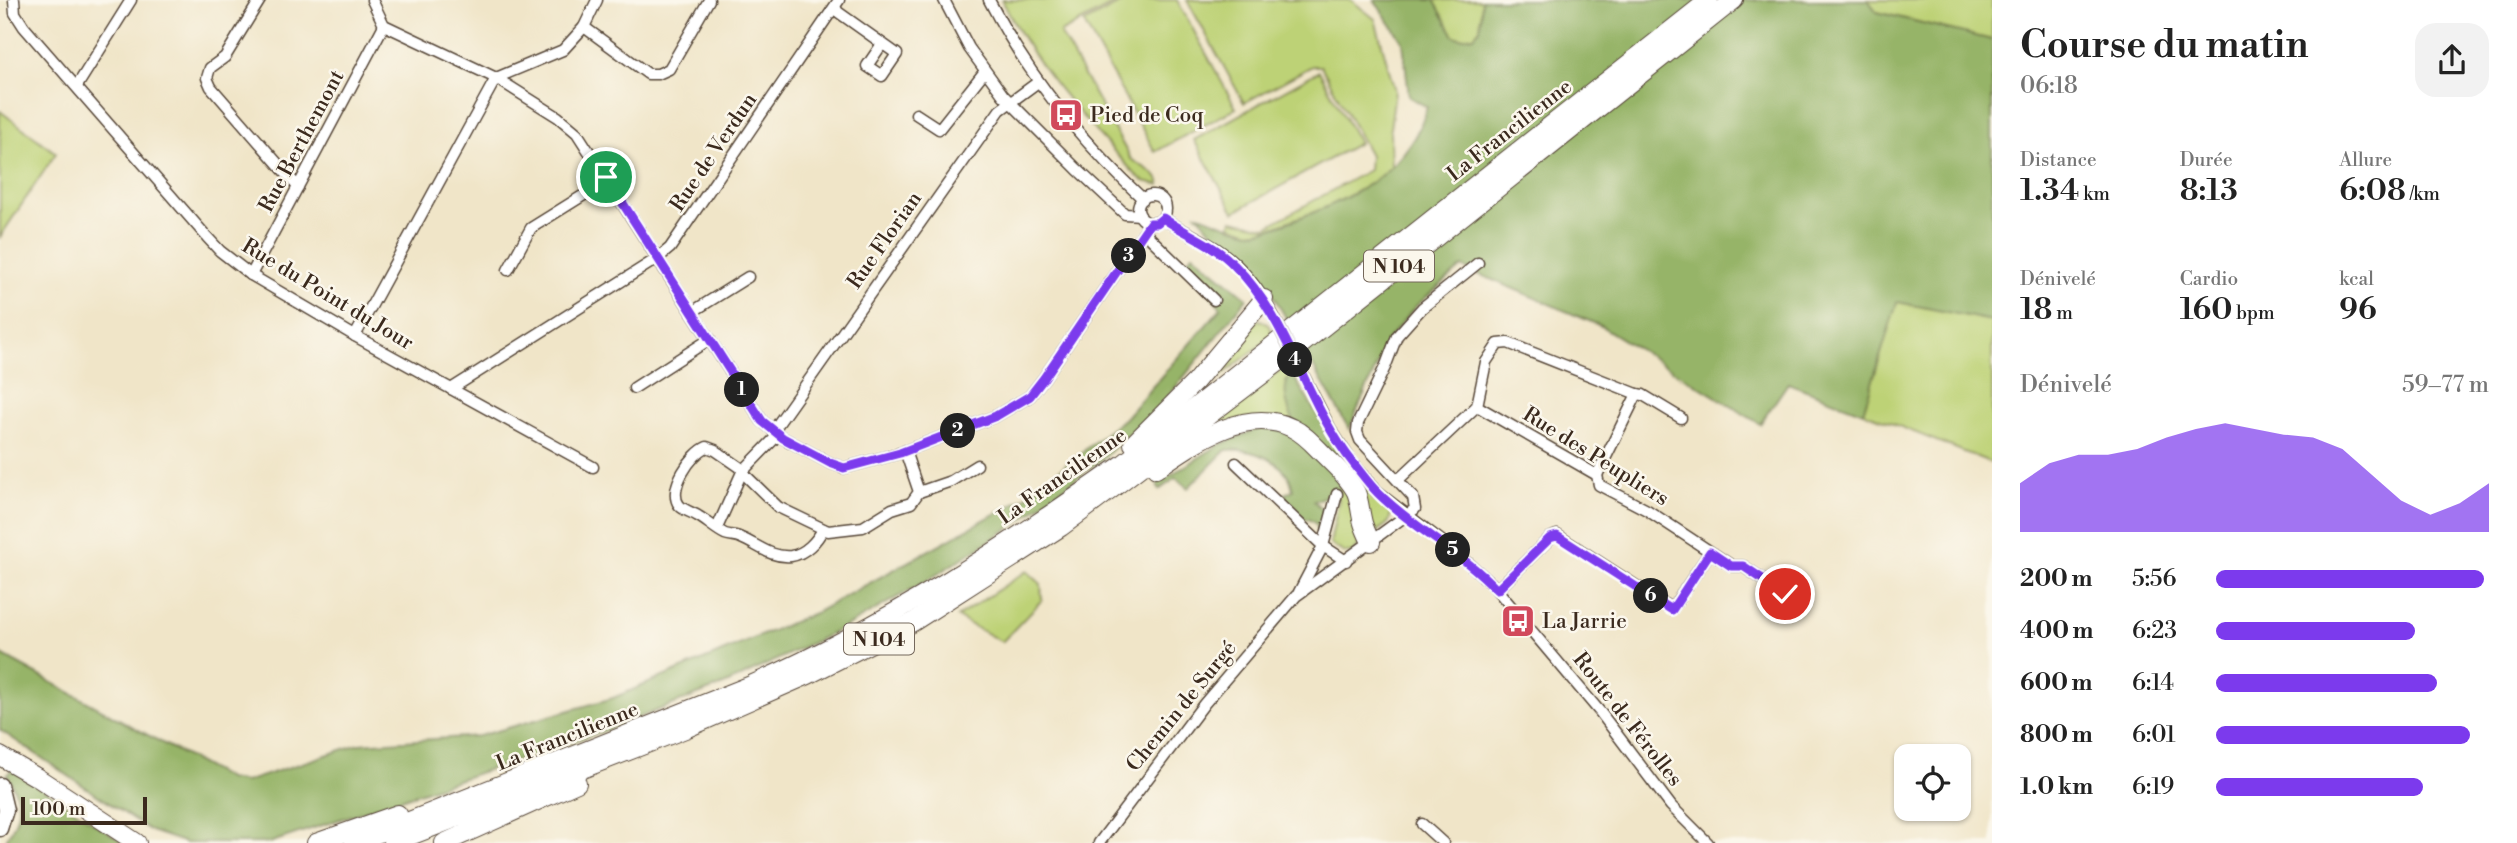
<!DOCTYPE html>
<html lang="fr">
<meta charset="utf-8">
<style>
:root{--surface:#fff;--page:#f2f2f2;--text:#222;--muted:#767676;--accent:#7c3aed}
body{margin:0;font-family:"Libre Bodoni",serif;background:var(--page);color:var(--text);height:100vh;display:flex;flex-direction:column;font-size:26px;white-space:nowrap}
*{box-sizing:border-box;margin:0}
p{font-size:23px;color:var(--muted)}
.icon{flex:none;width:38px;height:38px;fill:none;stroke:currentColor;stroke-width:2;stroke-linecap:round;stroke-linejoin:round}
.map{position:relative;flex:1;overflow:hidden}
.panel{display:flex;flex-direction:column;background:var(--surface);width:525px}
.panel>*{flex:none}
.tools{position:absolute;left:1894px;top:744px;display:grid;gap:14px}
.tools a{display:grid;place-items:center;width:77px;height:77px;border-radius:14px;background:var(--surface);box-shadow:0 2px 5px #0004;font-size:35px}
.scale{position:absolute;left:21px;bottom:18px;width:126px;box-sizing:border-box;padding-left:7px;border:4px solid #3b2a1e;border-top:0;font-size:19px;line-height:24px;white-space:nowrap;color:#3b2a1e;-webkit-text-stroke:5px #fbf7ec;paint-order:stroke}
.pin{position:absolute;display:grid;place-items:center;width:60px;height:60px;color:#fff;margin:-30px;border:4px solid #fff;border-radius:50%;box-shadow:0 2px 7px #0007}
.km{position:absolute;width:35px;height:35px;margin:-18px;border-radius:50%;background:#222;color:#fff;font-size:19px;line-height:35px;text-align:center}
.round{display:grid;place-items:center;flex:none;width:74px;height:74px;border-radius:21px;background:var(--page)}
.summary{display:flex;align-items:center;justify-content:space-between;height:119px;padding:0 28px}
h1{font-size:38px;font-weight:600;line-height:52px}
.metrics{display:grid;grid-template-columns:repeat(3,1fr);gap:10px;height:119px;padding:7px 28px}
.metrics div{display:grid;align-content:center}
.metrics b{font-size:30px;font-weight:600}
.metrics small{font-size:19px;font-weight:400}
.metrics p{font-size:19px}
.chart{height:196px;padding:14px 28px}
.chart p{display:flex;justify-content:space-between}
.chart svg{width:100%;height:126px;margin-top:7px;fill:var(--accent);opacity:.7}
ul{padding:0 28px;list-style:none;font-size:23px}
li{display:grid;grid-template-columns:112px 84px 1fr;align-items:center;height:52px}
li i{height:18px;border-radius:9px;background:var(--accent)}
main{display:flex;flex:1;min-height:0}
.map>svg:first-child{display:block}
</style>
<main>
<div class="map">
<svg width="1992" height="843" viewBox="0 0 1992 843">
<rect width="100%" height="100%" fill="#fbf7ec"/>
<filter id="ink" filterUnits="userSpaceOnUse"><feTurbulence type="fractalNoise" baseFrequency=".0143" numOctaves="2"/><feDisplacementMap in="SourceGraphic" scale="14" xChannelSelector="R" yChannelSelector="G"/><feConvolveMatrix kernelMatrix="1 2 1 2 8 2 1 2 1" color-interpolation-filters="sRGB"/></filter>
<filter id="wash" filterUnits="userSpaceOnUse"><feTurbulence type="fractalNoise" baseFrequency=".00686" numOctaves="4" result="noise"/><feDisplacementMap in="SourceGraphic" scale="28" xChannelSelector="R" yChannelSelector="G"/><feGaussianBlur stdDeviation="1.57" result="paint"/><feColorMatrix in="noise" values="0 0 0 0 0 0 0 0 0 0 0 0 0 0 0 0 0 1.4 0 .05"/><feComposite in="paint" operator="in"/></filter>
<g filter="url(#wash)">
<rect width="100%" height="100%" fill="#f0e5c8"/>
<g fill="#bdd276" stroke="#7c7e4a" stroke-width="2">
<path d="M1002,0H1121L1060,33L1131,159C1142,167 1159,173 1160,185L1144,181L1136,175C1086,121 1034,67 1002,0Z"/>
<path d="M1126,0H1177L1236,108L1155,152L1084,23Z"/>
<path d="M1187,0H1351L1375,19L1395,91L1390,129L1391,167L1371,184L1328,207L1265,230L1250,232L1230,225L1232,220L1266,227L1369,170L1370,155L1321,66H1312L1244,103Z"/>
<path d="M1434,0H1482L1480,29L1474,36L1460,38L1454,36Z"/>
<path d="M1868,0H1992V40L1877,12Z"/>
<path d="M1319,71L1359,143L1234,212L1194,140Z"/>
<path d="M0,111L56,153L0,237Z"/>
<path d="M1897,301L1992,321V463L1863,412Z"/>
<path d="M1260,320L1267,323L1274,335L1157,425L1252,321Z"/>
<path d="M1287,364L1292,374L1286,381L1298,428L1287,422L1194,437Z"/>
<path d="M1344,458L1389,510C1393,522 1387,525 1377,531L1370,530L1340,462Z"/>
<path d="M1339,477L1345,484L1363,542L1352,553H1345L1330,544L1339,499L1330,496L1339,491Z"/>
<path d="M1027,571L1041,584L1042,600L1002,642L957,617Z"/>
</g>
<g fill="#96b467" stroke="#686f42" stroke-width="2">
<path d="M1374,0H1434L1454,36L1460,38L1474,36L1480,29L1482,0H1868L1877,12L1992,40V321L1897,302L1863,412L1788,383L1760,424L1601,326L1462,267L1416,306L1389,338L1349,429L1269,288L1241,254L1215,235L1197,214C1212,219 1239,232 1253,232C1269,231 1285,223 1299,218C1356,197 1410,169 1427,107L1409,97L1403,42Z"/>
<path d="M1193,254L1247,298L1163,403L1102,459L1020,521L933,577L847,626L726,684L604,731L269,843H186L151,831L0,730V654L228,779L245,782L359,744L479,736L613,698L817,612L1024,498L1125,418L1221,308L1185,262Z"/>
<path d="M1292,374L1344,458L1340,462C1327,451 1312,441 1301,430C1288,417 1279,387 1292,374Z"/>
<path d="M1262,427L1288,431L1339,477V491L1314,501L1328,515L1322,535L1317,533L1316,524L1308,519L1302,520L1288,505L1285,494L1293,490C1292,485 1290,478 1287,474C1273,456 1247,448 1226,450L1188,488L1176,478L1159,490L1157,484L1219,445Z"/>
<path d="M13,769L124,843H4C22,815 23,803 7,774Z"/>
</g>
</g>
<g filter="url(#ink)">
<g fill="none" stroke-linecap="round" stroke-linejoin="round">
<g stroke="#564638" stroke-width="13">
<g id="minor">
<path d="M14,0L15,13L24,27L207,237L220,251L251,275L355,336L593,467"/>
<path d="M260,0L225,57L210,68L207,78L211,87L298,187"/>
<path d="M372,0L384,25L496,78L558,117L577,133L762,421L783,438L830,463L844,468L900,453L996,416L1030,396L1044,378L1150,223"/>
<path d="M944,0L969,48L1003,95L1077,169L1125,214L1140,215"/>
<path d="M989,0C1027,74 1082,142 1143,199"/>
<path d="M835,7L838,12L897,54L882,76L867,66L882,44"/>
<path d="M584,27L648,74H658L669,69L709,0"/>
<path d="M77,86L131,0"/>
<path d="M916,114L939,129L985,71"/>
<circle cx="1152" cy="209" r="14"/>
<path d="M1163,218C1180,230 1200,238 1217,249C1244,267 1265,298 1279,327"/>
<path d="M1145,233L1214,300"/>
<path d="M508,270L531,228L608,180"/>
<path d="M251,275L384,25"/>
<path d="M692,312L748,277"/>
<path d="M355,336L496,78L563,50L584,27L597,0"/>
<path d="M1299,367L1330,428L1351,461L1377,492L1456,552L1493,585L1600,712L1671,806L1708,843"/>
<path d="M634,388L710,339"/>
<path d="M451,389L658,258L670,248L839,0"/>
<path d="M1637,394L1643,395L1681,418"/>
<path d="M1477,406L1597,475L1599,485L1647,510L1732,566H1743L1785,594"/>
<path d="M773,431L1000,110L1038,82"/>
<path d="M1236,463L1323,546L1346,561"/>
<path d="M744,470L715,450L707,447C692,453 667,489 679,505C684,511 692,512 698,516C707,521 715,529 725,534C730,536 736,535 741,538C758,545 771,558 791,556C805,554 817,541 823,529"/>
<path d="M742,472L778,507L828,531L863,527L892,509L911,503L919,492L905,451"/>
<path d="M1398,480L1477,406L1486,362L1498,344L1508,343L1637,394L1597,475"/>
<path d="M919,492L951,481L977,465"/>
<path d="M717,528L742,472L778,435"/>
<path d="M1497,590L1550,538L1557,535L1672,609L1710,552"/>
<path d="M1299,592L1323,546L1337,494"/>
<path d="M1422,824L1443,843"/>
<path d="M1099,843L1204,704L1296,596L1415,509L1413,497L1360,440L1357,432L1358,423L1386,365L1397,336L1422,308L1478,263"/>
</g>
</g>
<g stroke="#564638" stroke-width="17">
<path id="major" d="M0,785L6,810L0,829"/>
</g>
<g stroke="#564638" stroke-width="20">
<g id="highway">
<path d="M1133,444L1195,382L1264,299"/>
<path d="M1156,469C1193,444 1245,405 1292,428C1305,434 1314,445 1324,455C1335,466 1349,478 1356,492C1360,502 1360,512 1363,523C1365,530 1368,536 1371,542"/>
<path d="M0,756L38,778L137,843"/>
<path d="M316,843L398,814"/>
<path d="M354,843L751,685C885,626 1004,548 1123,464L1709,0"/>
<path d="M392,843L685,729L808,675L913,622L1061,527L1096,501L1292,352L1734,0"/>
<path d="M444,843L577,783"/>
</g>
</g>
<use href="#minor" stroke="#fff" stroke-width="10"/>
<use href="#major" stroke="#fff" stroke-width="14"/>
<use href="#highway" stroke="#fff" stroke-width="18"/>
<g stroke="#564638" stroke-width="13" stroke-linecap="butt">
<path id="minor-bridge" d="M1279,327L1299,367"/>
</g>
<use href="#minor-bridge" stroke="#fff" stroke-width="10"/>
</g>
</g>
<g fill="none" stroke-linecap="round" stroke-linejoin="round" filter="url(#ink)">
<g stroke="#fff" stroke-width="14">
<path id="route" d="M606,177L762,421L783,438L830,463L844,468L900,453L996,416L1030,396L1044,378L1150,223H1157L1163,218C1187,235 1214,244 1234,265C1290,320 1305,403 1354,464C1362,474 1369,484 1378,493C1414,529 1462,552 1497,590L1550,538L1557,536L1672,610L1710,552L1731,566H1743L1785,594"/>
</g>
<use href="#route" stroke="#7c3aed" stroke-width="9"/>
</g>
<defs>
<g id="bus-square" transform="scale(1.75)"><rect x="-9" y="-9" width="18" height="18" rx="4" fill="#d1495b" stroke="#fbf7ec"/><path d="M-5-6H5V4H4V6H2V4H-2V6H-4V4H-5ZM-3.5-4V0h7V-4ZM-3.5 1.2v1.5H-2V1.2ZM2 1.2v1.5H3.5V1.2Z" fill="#fff"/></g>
</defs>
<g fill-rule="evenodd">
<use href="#bus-square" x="1066" y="115"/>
<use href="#bus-square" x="1518" y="621"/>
</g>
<g text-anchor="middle" stroke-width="5" stroke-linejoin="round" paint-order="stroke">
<g fill="#fbf7ec" stroke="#75685c" stroke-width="2">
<rect x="1364" y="250.5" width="70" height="31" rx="5"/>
<rect x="844" y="623.5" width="70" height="31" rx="5"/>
</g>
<g font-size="19" font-weight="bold" fill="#3b2a1e">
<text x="1399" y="273">N 104</text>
<text x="879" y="646">N 104</text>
</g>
<g font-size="21" fill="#3b2a1e" stroke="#fbf7ec" text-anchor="start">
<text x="1090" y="122">Pied de Coq</text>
<text x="1542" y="628">La Jarrie</text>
</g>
<g font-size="21" fill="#3b2a1e" stroke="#fbf7ec">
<text transform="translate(1509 130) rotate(-38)" y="7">La Francilienne</text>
<text transform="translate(301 141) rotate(-62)" y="7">Rue Berthemont</text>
<text transform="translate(713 152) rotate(-56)" y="7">Rue de Verdun</text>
<text transform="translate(884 240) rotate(-55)" y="7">Rue Florian</text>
<text transform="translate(328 294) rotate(31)" y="7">Rue du Point du Jour</text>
<text transform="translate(1596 456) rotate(32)" y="7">Rue des Peupliers</text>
<text transform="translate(1062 476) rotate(-35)" y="7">La Francilienne</text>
<text transform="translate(1181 706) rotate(-51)" y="7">Chemin de Surgé</text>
<text transform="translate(1628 719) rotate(52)" y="7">Route de Férolles</text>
<text transform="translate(567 736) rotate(-22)" y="7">La Francilienne</text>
</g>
</g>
</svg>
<div class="tools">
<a><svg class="icon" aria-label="locate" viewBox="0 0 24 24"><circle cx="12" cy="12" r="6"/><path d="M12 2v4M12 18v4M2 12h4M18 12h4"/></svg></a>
</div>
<div class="scale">100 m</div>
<div class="pin" style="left:606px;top:177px;background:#1e9e55"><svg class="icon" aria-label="arrive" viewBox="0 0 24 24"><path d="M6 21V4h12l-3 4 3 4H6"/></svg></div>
<div class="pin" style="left:1785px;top:594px;background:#d93025"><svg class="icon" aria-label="check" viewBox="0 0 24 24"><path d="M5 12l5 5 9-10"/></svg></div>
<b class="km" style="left:742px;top:390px">1</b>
<b class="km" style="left:958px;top:431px">2</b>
<b class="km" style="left:1129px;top:256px">3</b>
<b class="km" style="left:1295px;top:360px">4</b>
<b class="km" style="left:1453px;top:550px">5</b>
<b class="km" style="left:1651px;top:596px">6</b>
</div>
<section class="panel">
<div class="summary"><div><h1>Course du matin</h1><p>06:18</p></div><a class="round"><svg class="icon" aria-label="share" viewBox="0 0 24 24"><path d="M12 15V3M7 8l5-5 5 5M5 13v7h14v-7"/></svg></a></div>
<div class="metrics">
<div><p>Distance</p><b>1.34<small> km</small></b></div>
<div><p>Durée</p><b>8:13</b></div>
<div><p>Allure</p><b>6:08<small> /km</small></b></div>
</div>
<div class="metrics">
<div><p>Dénivelé</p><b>18<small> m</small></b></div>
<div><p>Cardio</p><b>160<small> bpm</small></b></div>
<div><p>kcal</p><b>96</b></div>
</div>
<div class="chart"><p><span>Dénivelé</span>59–77 m</p>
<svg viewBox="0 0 160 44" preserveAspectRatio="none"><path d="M0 44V27L10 20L20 17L30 17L40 15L50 11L60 8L70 6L80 8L90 10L100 11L110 15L120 24L130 33L140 38L150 34L160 27V44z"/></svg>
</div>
<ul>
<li><b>200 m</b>5:56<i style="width:98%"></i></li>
<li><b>400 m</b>6:23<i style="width:73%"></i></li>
<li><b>600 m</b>6:14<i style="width:81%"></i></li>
<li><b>800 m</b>6:01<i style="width:93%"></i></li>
<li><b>1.0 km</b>6:19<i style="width:76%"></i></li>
</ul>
</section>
</main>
